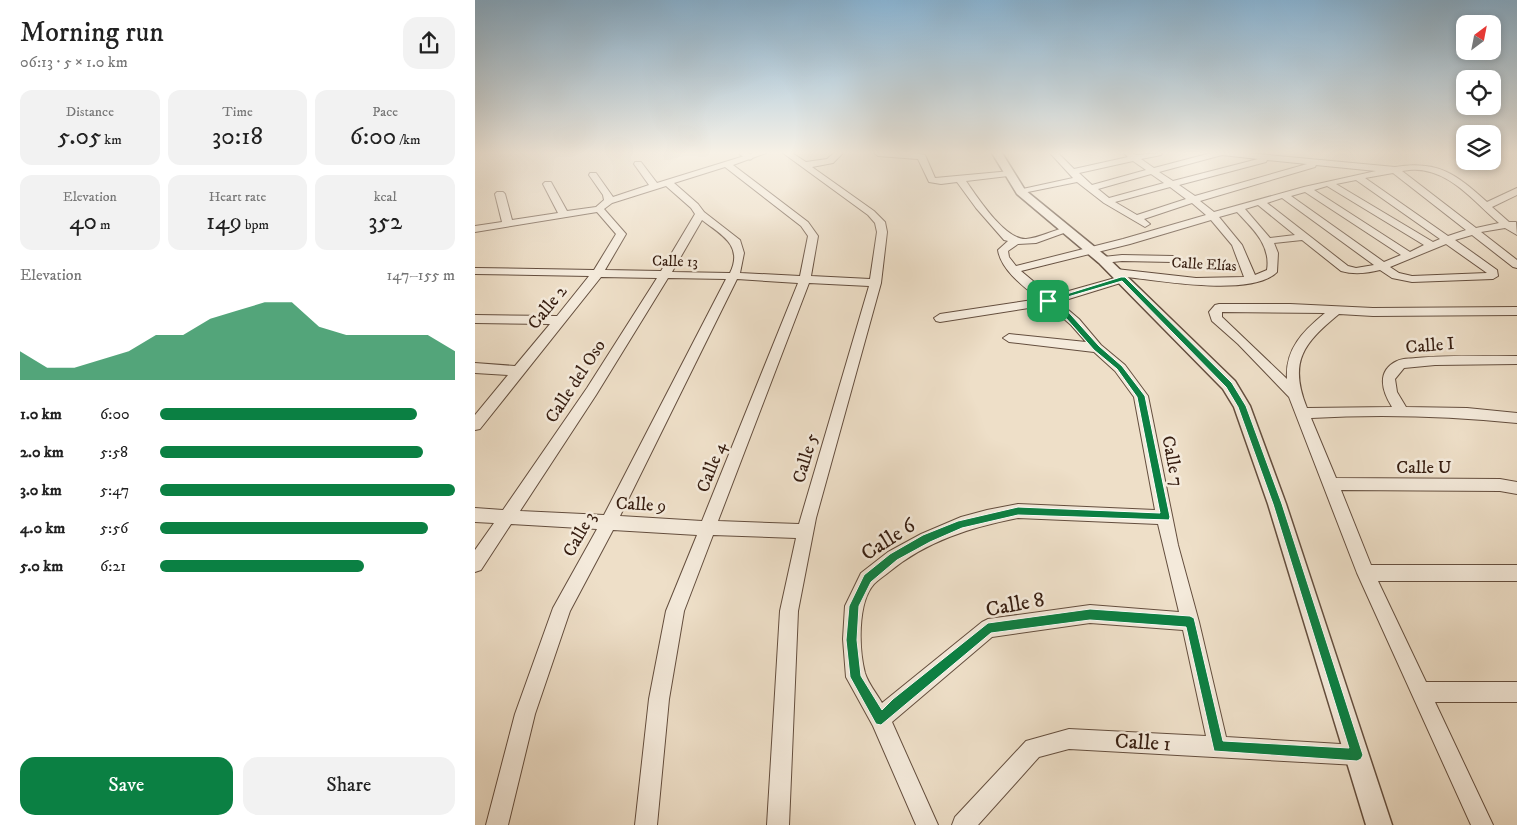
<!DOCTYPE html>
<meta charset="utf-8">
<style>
:root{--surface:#fff;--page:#f2f2f2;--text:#222;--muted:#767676;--accent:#0b8043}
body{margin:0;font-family:"IM FELL DW Pica",serif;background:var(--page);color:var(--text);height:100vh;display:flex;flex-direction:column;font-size:19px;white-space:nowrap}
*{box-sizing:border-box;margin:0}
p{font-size:16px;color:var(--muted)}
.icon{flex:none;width:28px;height:28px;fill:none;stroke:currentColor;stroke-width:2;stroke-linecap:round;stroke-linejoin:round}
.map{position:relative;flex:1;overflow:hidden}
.drawer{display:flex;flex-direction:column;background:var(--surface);width:475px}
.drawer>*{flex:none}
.needle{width:32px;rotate:32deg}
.tools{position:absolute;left:981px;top:15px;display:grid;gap:10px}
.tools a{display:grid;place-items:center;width:45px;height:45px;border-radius:10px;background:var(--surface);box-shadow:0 2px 8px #0003;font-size:25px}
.pin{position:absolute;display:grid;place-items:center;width:42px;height:42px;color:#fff;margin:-21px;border-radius:10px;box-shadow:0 2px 8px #0006}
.round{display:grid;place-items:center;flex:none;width:52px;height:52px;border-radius:15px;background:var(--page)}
.head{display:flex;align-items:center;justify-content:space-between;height:85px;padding:0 20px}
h1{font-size:28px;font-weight:600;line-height:38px}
.stats{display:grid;grid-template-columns:repeat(3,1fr);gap:8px;height:85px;padding:5px 20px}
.stats div{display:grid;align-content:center;border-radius:12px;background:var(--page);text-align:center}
.stats b{font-size:25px;font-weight:600}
.stats small{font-size:14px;font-weight:400}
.stats p{font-size:14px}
.chart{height:140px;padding:10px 20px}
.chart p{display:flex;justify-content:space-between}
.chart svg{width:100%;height:90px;margin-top:5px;fill:var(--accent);opacity:.7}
.action{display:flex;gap:10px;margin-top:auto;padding:10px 20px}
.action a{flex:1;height:58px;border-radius:15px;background:var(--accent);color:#fff;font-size:20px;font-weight:600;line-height:58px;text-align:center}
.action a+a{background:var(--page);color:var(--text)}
ul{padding:0 20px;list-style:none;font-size:16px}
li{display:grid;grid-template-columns:80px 60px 1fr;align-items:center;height:38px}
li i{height:12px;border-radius:6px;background:var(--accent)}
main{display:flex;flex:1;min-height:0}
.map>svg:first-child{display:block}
</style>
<main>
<section class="drawer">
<div class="head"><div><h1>Morning run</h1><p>06:13 · 5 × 1.0 km</p></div><a class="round"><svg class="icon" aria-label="share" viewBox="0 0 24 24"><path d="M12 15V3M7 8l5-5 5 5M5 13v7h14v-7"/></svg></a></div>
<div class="stats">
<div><p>Distance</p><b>5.05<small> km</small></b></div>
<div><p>Time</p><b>30:18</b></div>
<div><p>Pace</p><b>6:00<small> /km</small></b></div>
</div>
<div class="stats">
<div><p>Elevation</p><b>40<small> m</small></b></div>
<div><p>Heart rate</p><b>149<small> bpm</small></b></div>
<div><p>kcal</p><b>352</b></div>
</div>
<div class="chart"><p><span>Elevation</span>147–155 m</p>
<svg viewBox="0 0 160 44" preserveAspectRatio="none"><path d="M0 44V30L10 38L20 38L30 34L40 30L50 22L60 22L70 14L80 10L90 6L100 6L110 18L120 22L130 22L140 22L150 22L160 30V44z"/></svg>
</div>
<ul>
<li><b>1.0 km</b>6:00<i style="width:87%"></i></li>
<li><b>2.0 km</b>5:58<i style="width:89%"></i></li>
<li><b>3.0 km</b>5:47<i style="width:100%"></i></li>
<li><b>4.0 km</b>5:56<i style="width:91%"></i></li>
<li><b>5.0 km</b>6:21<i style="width:69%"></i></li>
</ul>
<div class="action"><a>Save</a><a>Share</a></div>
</section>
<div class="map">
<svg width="1042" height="825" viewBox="0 0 1042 825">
<rect width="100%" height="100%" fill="#eedfc8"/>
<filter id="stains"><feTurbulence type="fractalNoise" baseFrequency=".004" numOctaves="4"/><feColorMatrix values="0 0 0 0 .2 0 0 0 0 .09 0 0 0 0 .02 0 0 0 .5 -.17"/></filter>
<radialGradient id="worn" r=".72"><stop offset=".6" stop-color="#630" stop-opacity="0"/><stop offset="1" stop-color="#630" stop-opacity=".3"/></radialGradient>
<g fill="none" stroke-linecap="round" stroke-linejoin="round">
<g stroke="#644e3e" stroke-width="7">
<path id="service" d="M267,153L275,157"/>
</g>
<g stroke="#644e3e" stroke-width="2">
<g id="minor">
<path d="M279,153H291L258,165L333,222L343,236L336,276L395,279L402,232L400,223L393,215L308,153H317L331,162L352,159L359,153H368L358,163L337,167L399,211L410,222L412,232L406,283L341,518L323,611L314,825H292L305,611L321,538L238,535L209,611L194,699L182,825H160L174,699L191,611L222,535L138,530L95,611L60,714L33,825H11L40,714L78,608L122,529L36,524L6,570L0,572V550L19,523L0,522V508L28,510L112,388L182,278L126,277L5,429L0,430V415L33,375L0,373V363L40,366L75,324L0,323V315L82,316L114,276L0,274V268L119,270L141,234L122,212L0,232V226L27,222L20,194L22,192H28L30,194L37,220L83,213L68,184L70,182H76L92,211L121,207L129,200L128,195L114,175L115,173H121L138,197L174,185L159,164L160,162H166L182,183ZM250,167L326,226L333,236L325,276L265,273L269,253L265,240L229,212L223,204L199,183ZM191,186L216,208L220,214L186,271L130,270L151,234L129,209L137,203ZM227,220C245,234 269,245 255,273L197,272ZM193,278L251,279L129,515L45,511L121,395ZM262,279L323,283L227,521L145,516ZM334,283L394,286L324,524L243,521Z"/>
<path d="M399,153H439L450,155L460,178L536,171L537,173L533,176L491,181C502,197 530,240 551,239C564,238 579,230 592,227L597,230L561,243L543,244L533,251L534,257L541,266L648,239L731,215L717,203L669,219L675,224L670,227L629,203L602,182L543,194V190L598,178L575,153H583L599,169L653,157L649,153H658L661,155L687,153L686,155L666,159L679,168L736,153H772L920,167C963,160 981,174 1012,202L1042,188V195L1017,207L1034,222H1041L1042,235L1030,228L1006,232L1042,260V268L1038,267L997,235L980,240L1022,270L1023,276L1018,279L937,282L917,278L905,270C892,273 880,275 866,271L827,240L799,243L803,253L802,272C778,297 686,281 652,277L654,279L652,281L584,302L604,319L626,345L650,365L673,396L703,545L724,622L751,737L882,745L889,748L892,755L889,762L882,765L594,749L564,757L503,825H477L480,817L551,741L594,729L731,736L708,630L615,623L517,637L417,722L463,825H441L398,726L371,677L368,639L370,606L386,573L413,552L446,534L486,517L512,510L543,504L680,510L659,397L640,371L619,352L534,342L528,338L534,334L611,342L596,325L573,305L465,322L461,321L459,318L465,314L564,299C549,287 526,270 523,250L533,241L529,240L501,208L482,182L466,184L454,182L443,159L403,156ZM747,155L783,159L698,181L684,172ZM792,160L832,164L720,196L704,185L791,162ZM658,161L671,170L617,185L604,173ZM841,165L901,171L829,187L739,212L725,201L840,167ZM934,170C972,166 998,201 1024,223L1001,228L927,171ZM918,173L991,230L973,236L890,178ZM676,174L689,183L634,198L623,189ZM881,180L965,239L958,242L861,184ZM852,186L949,245L935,252L839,190ZM695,187L711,199L662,215L640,202ZM830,192L926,255L909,262L816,196ZM807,198L899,265L881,268L873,266L792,203ZM783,205L820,235L795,238L770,209ZM762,212C778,229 796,245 792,270L780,275L767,245L744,217ZM736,220L757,245L769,277L721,278L641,269L636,272L637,274L647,276L576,296L546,271L655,244ZM971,244L1012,273L937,276L924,273L915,267ZM543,518L683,524L704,612L615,605L513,619L507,622L407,703C402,694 393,683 390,673C384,650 382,603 399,584C403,580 409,576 414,572C451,541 497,527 543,518Z"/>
<path d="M647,255L698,256L703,259L698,262L647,261L628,263L623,260L628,257Z"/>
<path d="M744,304H815L898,308L1042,307V315L898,316L864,314C829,343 813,361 832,408L917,407C907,391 901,371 922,361C927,358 935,359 941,358C975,355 1008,356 1042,356V364L960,365L929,368L920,379L922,392L931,407L992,408L1042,413V423C974,416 904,414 836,418L861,478L1025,479L1042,482V494L1025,491L866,490L896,565H1042V581H903L951,682H1042V702H960L1018,825H996L882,573L814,397L763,344L737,321L734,312L740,305ZM747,312L850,313C828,331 810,349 812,379L747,317Z"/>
</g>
</g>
<g stroke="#644e3e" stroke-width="3">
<path id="tertiary" d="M517,153H527L550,190L632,257L760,381L775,406L811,504L917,825H891L793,504L759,407L748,389L624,263L542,194Z"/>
</g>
<use href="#service" stroke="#f4eadb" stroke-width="5"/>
<use href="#minor" fill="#f4eadb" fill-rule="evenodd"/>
<use href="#tertiary" fill="#f4eadb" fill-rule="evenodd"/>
</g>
<linearGradient id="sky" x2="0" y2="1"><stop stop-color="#89b6d7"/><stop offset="0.57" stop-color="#f7f1e6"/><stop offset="1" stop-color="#f7f1e6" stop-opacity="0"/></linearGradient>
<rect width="1042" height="268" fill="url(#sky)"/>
<path fill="#0b8043" stroke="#fff" fill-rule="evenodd" d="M646,277H650L757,383L771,406L807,504L888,755L886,759L882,761L739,751L711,627L615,620L516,633L406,725L401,724L375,677L371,640L374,606L389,575L415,554L448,535L483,521L543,507L685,513L662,397L642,369L619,350L583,309L569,301ZM647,281L751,387L763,407L798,504L874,748L748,741L720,622L719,618L715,616L615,609L513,623L418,699L407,710L386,676L382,640L384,606L396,582L422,560L455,542L487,528L543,515L694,520L695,517L670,396L647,366L624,346L588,306L579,301Z"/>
<g text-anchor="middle" stroke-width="5" stroke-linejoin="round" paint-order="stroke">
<g font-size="15" fill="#361d10" stroke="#f4eadb">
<text transform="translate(200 261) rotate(1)" y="5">Calle 13</text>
<text transform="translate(729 264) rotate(3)" y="5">Calle Elías</text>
</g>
<g font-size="18" fill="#361d10" stroke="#f4eadb">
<text transform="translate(72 307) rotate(-51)" y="6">Calle 2</text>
<text transform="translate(955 345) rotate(-5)" y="6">Calle I</text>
<text transform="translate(100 381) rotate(-57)" y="6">Calle del Oso</text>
<text transform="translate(330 458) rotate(-74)" y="6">Calle 5</text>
<text transform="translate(698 461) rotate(79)" y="6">Calle 7</text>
<text transform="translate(236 467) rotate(-69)" y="6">Calle 4</text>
<text x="949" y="473">Calle U</text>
<text transform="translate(166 504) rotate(3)" y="6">Calle 9</text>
<text transform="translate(104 534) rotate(-61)" y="6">Calle 3</text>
</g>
<g font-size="21" fill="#361d10" stroke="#f4eadb">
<text transform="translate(413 539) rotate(-33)" y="7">Calle 6</text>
<text transform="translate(540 604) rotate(-11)" y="7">Calle 8</text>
<text transform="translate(668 742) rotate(3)" y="7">Calle 1</text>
</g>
</g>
<rect width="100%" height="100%" filter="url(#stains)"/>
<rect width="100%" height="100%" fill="url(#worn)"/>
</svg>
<div class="tools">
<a><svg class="needle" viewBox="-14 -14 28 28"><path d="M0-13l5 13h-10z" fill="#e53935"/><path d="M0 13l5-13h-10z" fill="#767676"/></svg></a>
<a><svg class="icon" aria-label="locate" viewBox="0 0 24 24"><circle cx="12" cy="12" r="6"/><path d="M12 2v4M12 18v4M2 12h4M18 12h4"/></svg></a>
<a><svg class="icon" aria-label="layers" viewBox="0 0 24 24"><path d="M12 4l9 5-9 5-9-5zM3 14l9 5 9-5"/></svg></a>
</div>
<div class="pin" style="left:573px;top:301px;background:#1e9e55"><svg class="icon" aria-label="arrive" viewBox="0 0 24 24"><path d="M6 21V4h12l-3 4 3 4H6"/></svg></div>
</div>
</main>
